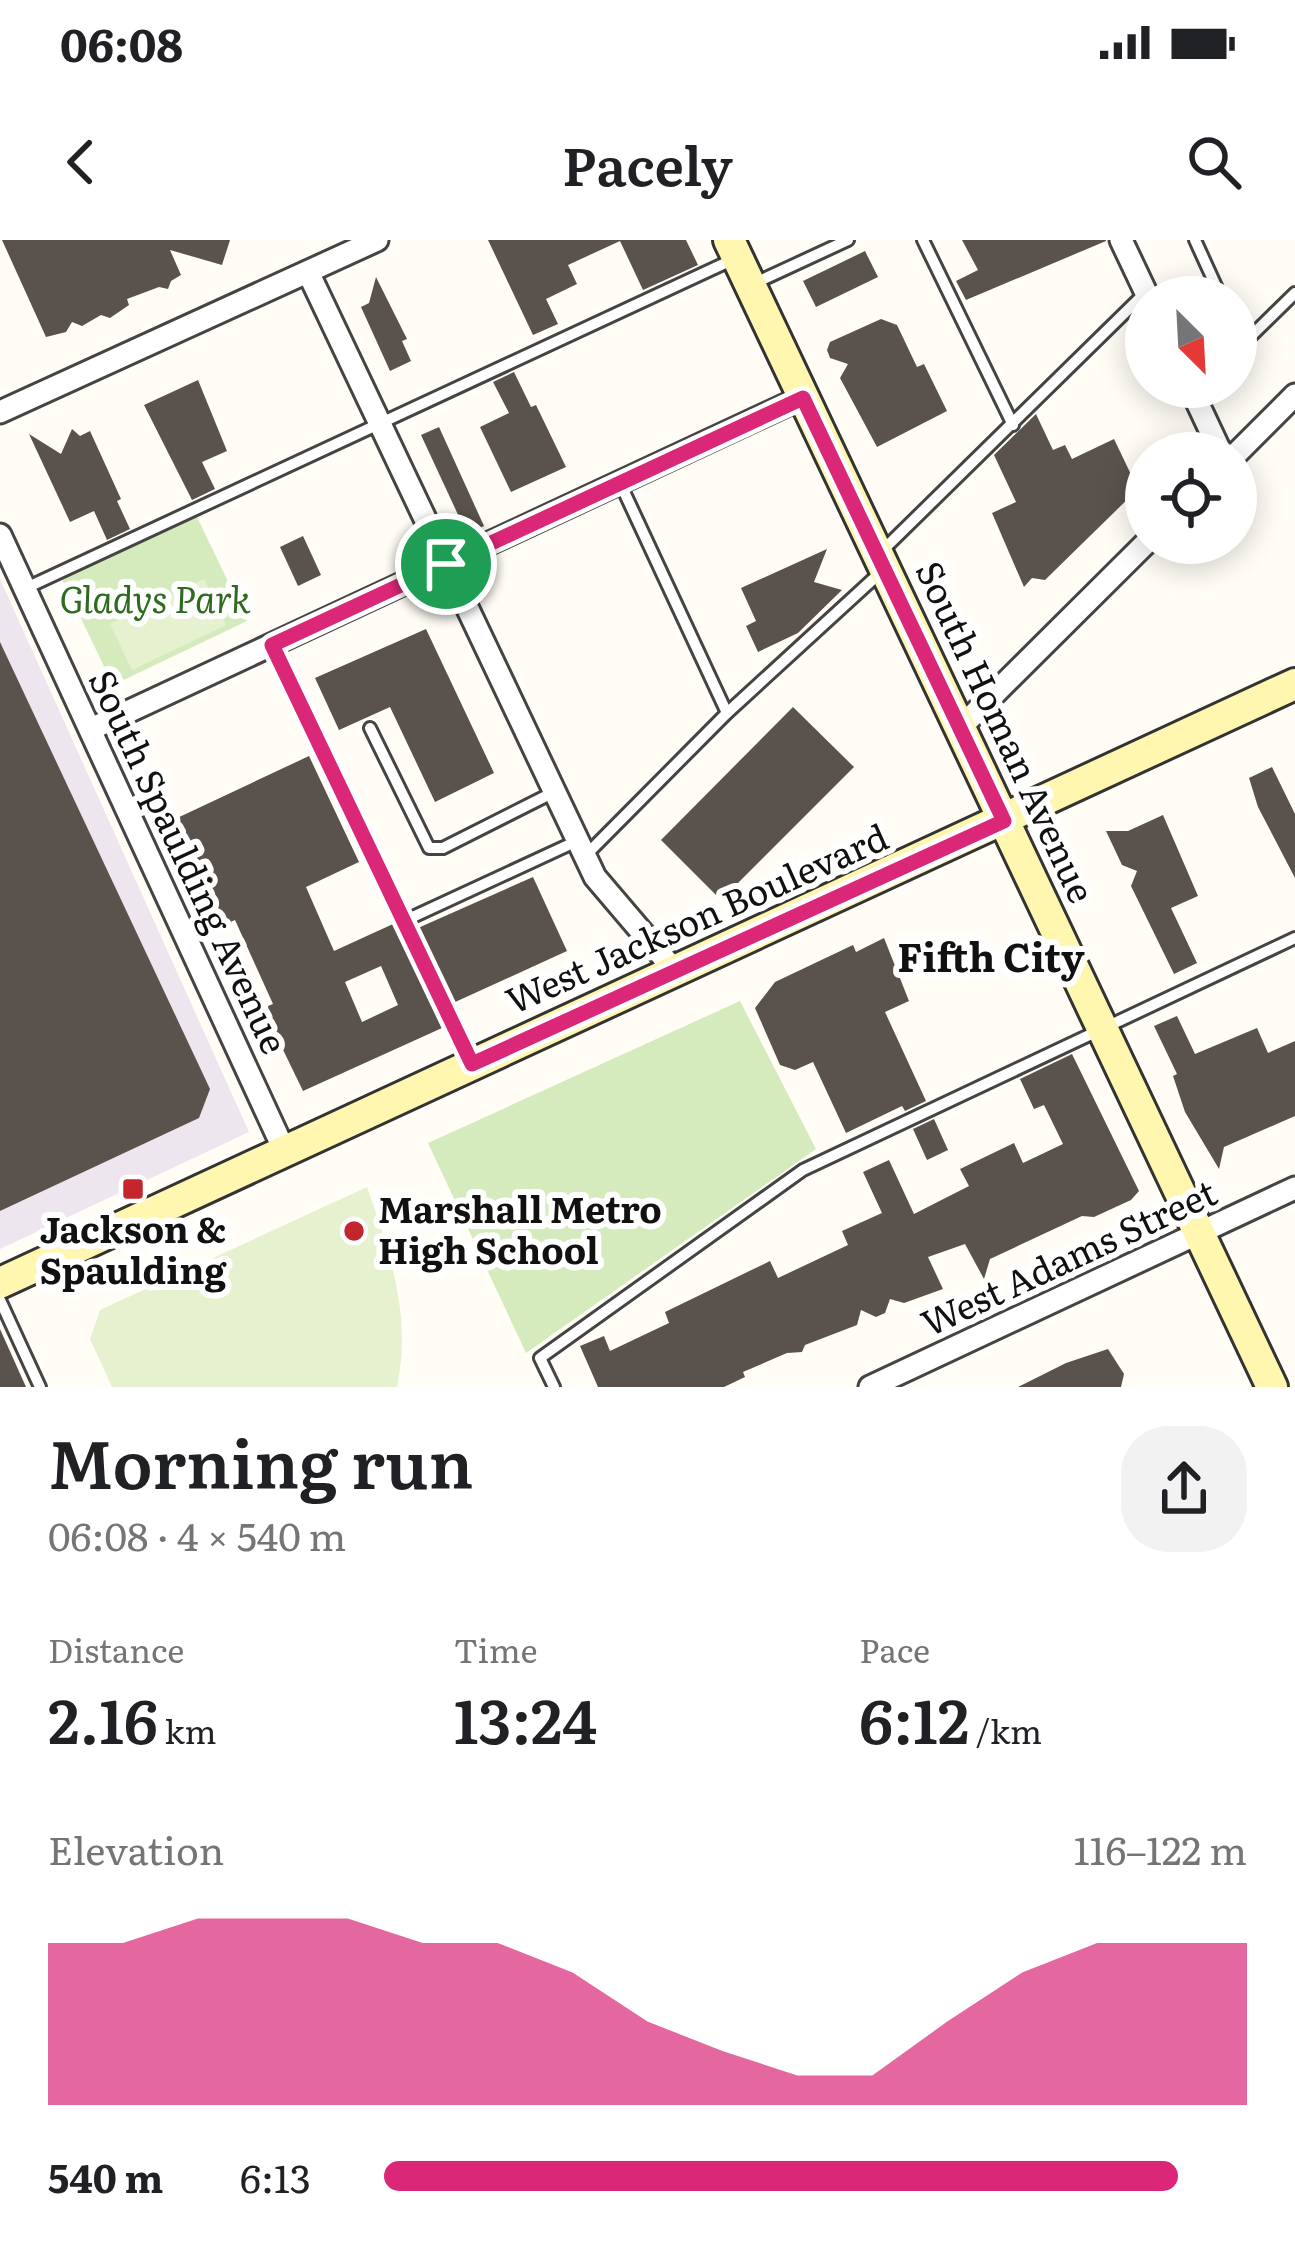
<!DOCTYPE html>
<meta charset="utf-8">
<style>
:root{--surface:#fff;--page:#f2f2f2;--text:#202124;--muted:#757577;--accent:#db2777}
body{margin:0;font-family:Literata,serif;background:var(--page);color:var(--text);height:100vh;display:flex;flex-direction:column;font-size:45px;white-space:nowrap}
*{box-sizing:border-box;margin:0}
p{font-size:39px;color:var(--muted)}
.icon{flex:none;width:66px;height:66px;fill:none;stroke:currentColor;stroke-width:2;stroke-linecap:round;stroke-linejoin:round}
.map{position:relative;height:1147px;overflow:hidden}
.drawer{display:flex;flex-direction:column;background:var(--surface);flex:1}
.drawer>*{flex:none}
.needle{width:78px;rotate:156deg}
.tools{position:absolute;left:1125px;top:36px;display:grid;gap:24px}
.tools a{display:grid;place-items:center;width:132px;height:132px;border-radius:50%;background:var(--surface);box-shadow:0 6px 30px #0003;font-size:60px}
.pin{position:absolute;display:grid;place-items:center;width:102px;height:102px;color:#fff;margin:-51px;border:6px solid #fff;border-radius:50%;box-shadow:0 3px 12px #0007}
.round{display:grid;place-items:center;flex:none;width:126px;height:126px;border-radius:48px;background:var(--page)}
.head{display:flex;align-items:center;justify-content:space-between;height:204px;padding:0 48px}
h1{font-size:66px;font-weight:600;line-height:90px}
.stats{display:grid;grid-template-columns:repeat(3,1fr);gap:18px;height:204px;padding:12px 48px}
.stats div{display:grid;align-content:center}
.stats b{font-size:60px;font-weight:600}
.stats small{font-size:33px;font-weight:400}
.stats p{font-size:33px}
.chart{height:336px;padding:24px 48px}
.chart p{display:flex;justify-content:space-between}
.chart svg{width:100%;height:216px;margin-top:12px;fill:var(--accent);opacity:.7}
ul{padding:0 48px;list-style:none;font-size:39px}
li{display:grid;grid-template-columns:192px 144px 1fr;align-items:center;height:90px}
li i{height:30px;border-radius:15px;background:var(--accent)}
.status{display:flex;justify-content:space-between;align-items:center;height:84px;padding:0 60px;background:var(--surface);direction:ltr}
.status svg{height:33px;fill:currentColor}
header{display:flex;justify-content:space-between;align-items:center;height:156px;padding:0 48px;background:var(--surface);font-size:54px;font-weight:600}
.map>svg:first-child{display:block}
</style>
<div class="status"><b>06:08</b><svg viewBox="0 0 49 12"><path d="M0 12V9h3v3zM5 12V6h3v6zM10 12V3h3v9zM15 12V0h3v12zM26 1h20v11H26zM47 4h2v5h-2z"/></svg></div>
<header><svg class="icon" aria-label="back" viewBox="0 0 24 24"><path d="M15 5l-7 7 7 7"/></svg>Pacely<svg class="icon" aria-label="search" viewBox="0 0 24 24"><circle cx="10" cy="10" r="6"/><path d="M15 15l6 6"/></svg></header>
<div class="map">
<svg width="1295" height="1147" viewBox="0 0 1295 1147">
<rect width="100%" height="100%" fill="#fffdf5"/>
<path fill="#eee6ef" d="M0,339L249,892L0,1009Z"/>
<g fill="#d5ebbd">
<path d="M196,275L247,381L113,445L62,339Z"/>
<path d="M740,761L816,909L526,1113L428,903Z"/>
</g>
<g fill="#e6f2cf">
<path d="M204,339L226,385L132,430L110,384Z"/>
<path d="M367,947C390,1012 412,1077 397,1147H112L90,1099L100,1070Z"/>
</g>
<g fill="#5a524d" fill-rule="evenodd">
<path d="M2,0H230L222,25L170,10L181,35L171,41L168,49L159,47L127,59L129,65L110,78L101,75L82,86L72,82L66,92L46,97Z"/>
<path d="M488,0H686L698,25L643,50L620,1L568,25L577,44L546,59L558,84L533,95Z"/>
<path d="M962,0H1106V1L966,60L956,41L978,30Z"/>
<path d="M865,11L878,37L816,67L803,41Z"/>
<path d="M376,37L407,99L402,101L411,121L390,131L361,67L369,63Z"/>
<path d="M881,79L897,85L917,127L924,124L947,171L877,207L840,138L848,124L830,118L827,110L830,102Z"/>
<path d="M514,132L531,167L536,165L566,227L511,252L480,187L509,173L493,142Z"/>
<path d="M198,140L227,211L202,222L215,249L192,260L144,165Z"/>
<path d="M1036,174L1053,210L1065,205L1072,219L1114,199L1138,249L1045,340L1032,338L1024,347L992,273L1016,262L994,215Z"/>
<path d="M439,187L484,286L467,294L421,195Z"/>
<path d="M72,189L80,196L90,191L121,259L117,261L130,289L107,300L94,271L70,282L29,194L61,214Z"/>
<path d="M303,296L321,335L298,346L280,307Z"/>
<path d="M827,309L814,342L842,350L798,393L758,412L746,386L756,381L741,348Z"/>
<path d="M426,389L494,533L435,562L390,467L339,490L315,438Z"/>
<path d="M0,402L210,849L199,878L0,971Z"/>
<path d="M793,467L854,527L721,660L661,600Z"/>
<path d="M309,516L359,622L306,647L334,711L393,684L442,788L303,851L270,783L268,766L273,764L235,680L224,685L175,579ZM381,726L398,765L362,782L345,742Z"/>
<path d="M1272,527L1295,574V638L1258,567L1249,538Z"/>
<path d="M1163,575L1198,656L1171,668L1197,723L1174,734L1131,646L1137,631L1122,625L1106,591H1128Z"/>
<path d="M533,637L567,711L453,763L418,688Z"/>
<path d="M884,698L909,761L885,772L926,861L905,871L902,866L846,893L813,822L795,830L780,825L755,768L775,742L853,705L856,712Z"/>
<path d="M1177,776L1195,814L1257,788L1268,813L1295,801V876L1224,907L1219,929L1185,872L1173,836L1177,834L1154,786Z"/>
<path d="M1072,814L1139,951L1131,960L1094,977L1082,976L990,1019L984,1039L965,1004L928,1017L943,1049L904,1063L890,1059L885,1073L876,1077L861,1070L857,1085L805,1105L802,1112L787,1113L743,1132L745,1137L724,1147H598L580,1106L604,1096L610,1111L669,1083L665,1072L770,1021L778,1038L848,1005L842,991L882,973L863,932L889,920L914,974L969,946L960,929L1014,903L1023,923L1063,904L1044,865L1034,869L1020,839Z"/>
<path d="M934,879L948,910L927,920L913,889Z"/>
<path d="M0,1089L26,1147H0Z"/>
<path d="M1108,1109L1124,1134L1121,1147H1018L1066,1123Z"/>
</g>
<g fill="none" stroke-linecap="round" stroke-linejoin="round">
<g stroke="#444" stroke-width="16">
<g id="lane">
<path d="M923,0L1013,185"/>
<path d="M1195,0L1221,57"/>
<path d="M753,44L848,0"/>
<path d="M1236,88L1243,104L1295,53"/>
<path d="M620,243L727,473"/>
<path d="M883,310L1146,52"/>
<path d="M26,348L734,19"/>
<path d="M272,405L470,821"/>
<path d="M370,488L429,608H443L554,552"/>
<path d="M585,616L727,473L882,331"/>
<path d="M404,681L577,601"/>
<path d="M0,1060L40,1147"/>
<path d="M554,1147L540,1118L803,930L1295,698"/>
</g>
</g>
<g stroke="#444" stroke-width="27">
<g id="street">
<path d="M1121,0L1148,57"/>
<path d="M308,32L595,637L675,731"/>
<path d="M1190,147L1221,213"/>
<path d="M0,172L377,0"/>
<path d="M1236,214L1295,155"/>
<path d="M0,295L285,912"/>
<path d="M960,488L1146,303"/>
<path d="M91,489L803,157"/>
<path d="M870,1147L1295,948"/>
</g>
</g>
<g stroke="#333" stroke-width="36">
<g id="secondary">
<path d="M729,0L1272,1147"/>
<path d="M0,1043L1295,444"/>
</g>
</g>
<use href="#lane" stroke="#fff" stroke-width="10"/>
<use href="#street" stroke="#fff" stroke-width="21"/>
<use href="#secondary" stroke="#fff6b0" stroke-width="30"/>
</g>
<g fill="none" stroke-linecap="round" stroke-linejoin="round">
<g stroke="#fff" stroke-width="24">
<path id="route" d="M803,158L1004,581L472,824L272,405Z"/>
</g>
<use href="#route" stroke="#db2777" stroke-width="15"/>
</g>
<g fill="#c4262e" stroke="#fff" stroke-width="4.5">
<rect x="121" y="937" width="24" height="24" rx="6"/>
<circle cx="354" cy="991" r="12"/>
</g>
<g text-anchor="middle" stroke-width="12" stroke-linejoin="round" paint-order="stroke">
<g font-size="36" font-style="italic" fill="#2f6b1f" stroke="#fff">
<text x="155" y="373">Gladys Park</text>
</g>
<g font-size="36" fill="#111" stroke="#fff">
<text transform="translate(1005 492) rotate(65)" y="13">South Homan Avenue</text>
<text transform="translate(188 622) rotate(65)" y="13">South Spaulding Avenue</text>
<text transform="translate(697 679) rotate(-24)" y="13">West Jackson Boulevard</text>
<text transform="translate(1069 1018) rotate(-25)" y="13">West Adams Street</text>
</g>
<g font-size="36" font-weight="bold" fill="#111" stroke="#fff" text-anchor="start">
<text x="378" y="983">Marshall Metro<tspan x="378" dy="41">High School</tspan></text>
<text x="133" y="1003" text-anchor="middle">Jackson &amp;<tspan x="133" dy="41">Spaulding</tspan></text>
</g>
<g font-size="39" font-weight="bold" fill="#111" stroke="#fff">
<text x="991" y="732">Fifth City</text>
</g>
</g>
</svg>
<div class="tools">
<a><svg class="needle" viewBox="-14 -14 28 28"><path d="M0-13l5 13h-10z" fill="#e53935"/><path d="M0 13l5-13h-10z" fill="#757577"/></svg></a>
<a><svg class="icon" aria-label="locate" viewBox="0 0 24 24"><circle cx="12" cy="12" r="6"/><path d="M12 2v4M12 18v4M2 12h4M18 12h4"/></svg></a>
</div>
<div class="pin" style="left:446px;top:324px;background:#1e9e55"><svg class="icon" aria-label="arrive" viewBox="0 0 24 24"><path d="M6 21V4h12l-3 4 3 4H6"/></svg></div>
</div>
<section class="drawer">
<div class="head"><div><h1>Morning run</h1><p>06:08 · 4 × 540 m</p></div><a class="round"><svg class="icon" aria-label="share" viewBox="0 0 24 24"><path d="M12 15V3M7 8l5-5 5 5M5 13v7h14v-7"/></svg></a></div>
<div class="stats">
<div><p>Distance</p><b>2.16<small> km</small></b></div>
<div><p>Time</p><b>13:24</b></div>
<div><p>Pace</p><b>6:12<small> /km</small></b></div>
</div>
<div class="chart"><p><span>Elevation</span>116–122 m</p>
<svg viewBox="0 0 160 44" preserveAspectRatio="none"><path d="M0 44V11L10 11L20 6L30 6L40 6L50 11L60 11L70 17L80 27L90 33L100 38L110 38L120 27L130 17L140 11L150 11L160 11V44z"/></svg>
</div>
<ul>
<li><b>540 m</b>6:13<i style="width:92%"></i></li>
</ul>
</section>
